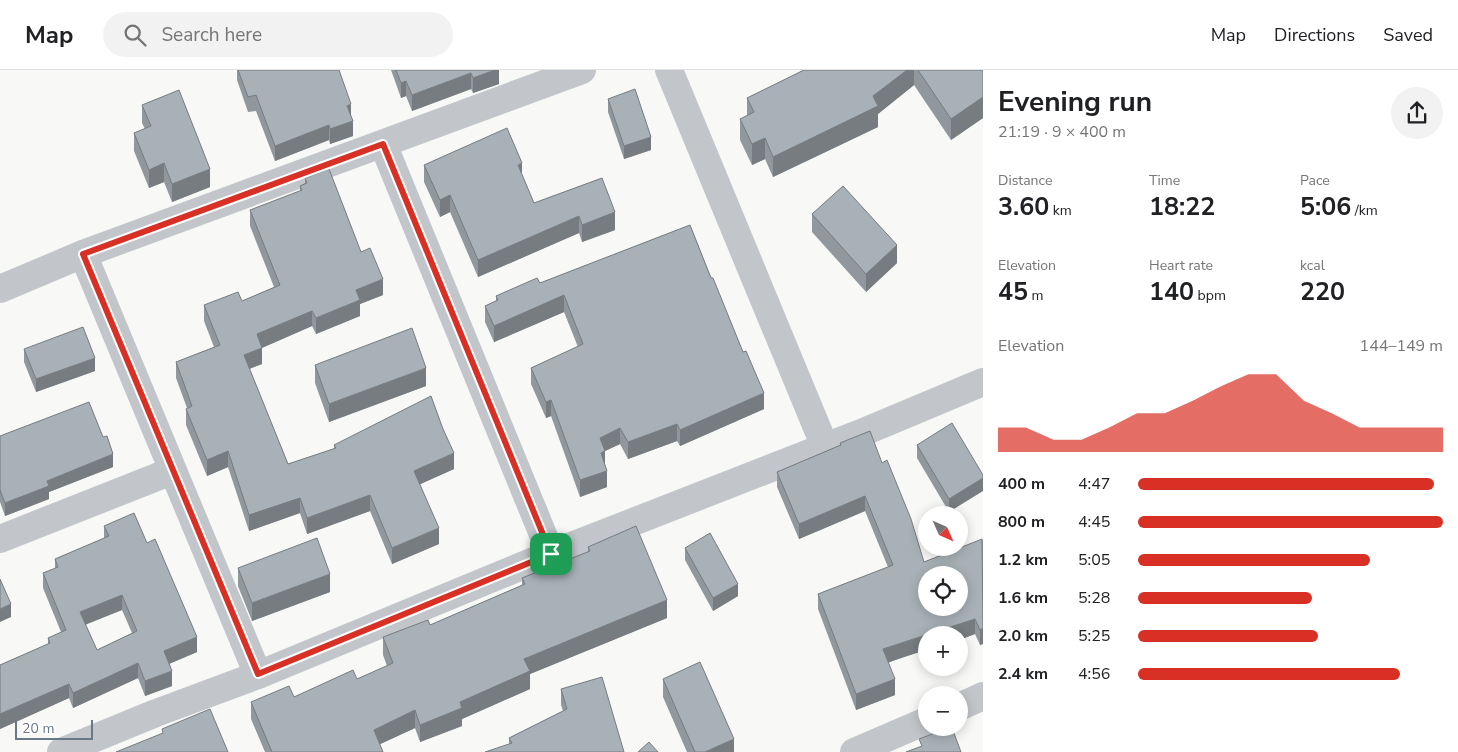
<!DOCTYPE html>
<meta charset="utf-8">
<style>
:root{--surface:#fff;--page:#f2f2f2;--text:#202124;--muted:#757577;--line:#e0e0e0;--accent:#d93025}
body{margin:0;font-family:"Nunito Sans",sans-serif;background:var(--page);color:var(--text);height:100vh;display:flex;flex-direction:column;font-size:19px;white-space:nowrap}
*{box-sizing:border-box;margin:0}
p{font-size:16px;color:var(--muted)}
.icon{flex:none;width:28px;height:28px;fill:none;stroke:currentColor;stroke-width:2;stroke-linecap:round;stroke-linejoin:round}
.map{position:relative;flex:1;overflow:hidden}
.panel{display:flex;flex-direction:column;background:var(--surface);width:475px}
.panel>*{flex:none}
.needle{width:32px;rotate:135deg}
.buttons{position:absolute;left:918px;top:436px;display:grid;gap:10px}
.buttons a{display:grid;place-items:center;width:50px;height:50px;border-radius:50%;background:var(--surface);box-shadow:0 2px 12px #0003;font-size:25px}
.scale{position:absolute;left:15px;bottom:12px;width:78px;box-sizing:border-box;padding-left:5px;border:2px solid #687887;border-top:0;font-size:14px;line-height:18px;white-space:nowrap;color:#687887;-webkit-text-stroke:4px #fff;paint-order:stroke}
.pin{position:absolute;display:grid;place-items:center;width:42px;height:42px;color:#fff;margin:-21px;border-radius:10px;box-shadow:0 2px 8px #0006}
.round{display:grid;place-items:center;flex:none;width:52px;height:52px;border-radius:26px;background:var(--page)}
.headline{display:flex;align-items:center;justify-content:space-between;height:85px;padding:0 15px}
h1{font-size:28px;font-weight:700;line-height:38px}
.figures{display:grid;grid-template-columns:repeat(3,1fr);gap:8px;height:85px;padding:5px 15px}
.figures div{display:grid;align-content:center}
.figures b{font-size:25px;font-weight:700}
.figures small{font-size:14px;font-weight:400}
.figures p{font-size:14px}
.chart{height:140px;padding:10px 15px}
.chart p{display:flex;justify-content:space-between}
.chart svg{width:100%;height:90px;margin-top:5px;fill:var(--accent);opacity:.7}
ul{padding:0 15px;list-style:none;font-size:16px}
li{display:grid;grid-template-columns:80px 60px 1fr;align-items:center;height:38px}
li i{height:12px;border-radius:6px;background:var(--accent)}
header{display:flex;align-items:center;gap:30px;box-sizing:border-box;height:70px;padding:0 25px;background:var(--surface);border-bottom:1px solid var(--line)}
header strong{font-size:24px}
nav{display:flex;gap:28px;margin-inline-start:auto;font-size:18px}
.search{width:350px;height:45px;background:var(--page);display:flex;align-items:center;gap:12px;box-sizing:border-box;padding:0 18px;border-radius:28px;color:var(--muted);font-size:19px}
main{display:flex;flex:1;min-height:0}
.map>svg:first-child{display:block}
</style>
<header>
<strong>Map</strong>
<div class="search"><svg class="icon" aria-label="search" viewBox="0 0 24 24"><circle cx="10" cy="10" r="6"/><path d="M15 15l6 6"/></svg>Search here</div>
<nav><a>Map</a><a>Directions</a><a>Saved</a></nav>
</header>
<main>
<div class="map">
<svg width="983" height="682" viewBox="0 0 983 682">
<rect width="100%" height="100%" fill="#f8f9f6"/>
<g fill="none" stroke-linecap="round" stroke-linejoin="round">
<g stroke="#c2c6ca" stroke-width="28">
<path d="M669,0L825,377"/>
<path d="M383,74L551,484"/>
<path d="M83,184L258,605"/>
<path d="M0,219L83,184L582,0"/>
<path d="M0,469L172,401"/>
<path d="M959,637L983,626"/>
<path d="M61,682L156,643L258,605L551,484L866,361L983,312"/>
<path d="M854,682L926,651"/>
</g>
</g>
<g fill="#90989d" fill-rule="evenodd">
<path d="M237,0H339L351,45L353,66L330,74L329,70L275,91L256,41L248,42L237,10Z"/>
<path d="M391,0H499V14L473,23L471,19L412,41L406,26L401,28Z"/>
<path d="M804,0H983V48L951,70L914,15L878,44V57L773,107L765,89L752,95L740,70V49L747,46V28Z"/>
<path d="M608,29L651,80L624,89L608,42Z"/>
<path d="M142,35L210,117L172,132L164,112L149,118L134,81V63L145,59L142,53Z"/>
<path d="M424,95L522,106L534,133L602,108L615,160L582,172L579,163L478,207L450,142L440,147L424,112Z"/>
<path d="M305,108L361,182L383,225L360,234V246L316,264L312,256L262,278V294L249,299L288,394L334,379V375L454,399L420,414L439,474L392,494L370,441L307,464L300,443L249,461L228,397L207,406L186,355V339L187,338L176,308V292L214,277L204,251V235L242,231L274,217L250,156V140L300,121V116L305,113Z"/>
<path d="M812,144L897,193L866,222L812,162Z"/>
<path d="M690,155L764,339L680,376L677,371L628,389L620,374L605,381V395L607,417L580,427L551,346L546,348L531,314V298L578,277L564,242L494,272L485,252V236L496,231V226L540,213Z"/>
<path d="M24,279L95,301L36,322L24,292Z"/>
<path d="M315,295L426,316L329,352L315,313Z"/>
<path d="M0,366L113,397L49,422V429L5,446L0,432Z"/>
<path d="M840,373L882,393L924,492L983,470V574L980,575L975,564L959,570V565L888,593L895,625L856,640L818,539V524L888,497L865,441L799,469L777,417V402L840,375Z"/>
<path d="M917,375L983,405L949,442L917,388Z"/>
<path d="M104,456L147,473L197,582L169,594L172,616L145,626L138,608L73,638L69,628L0,659V595L48,574V568L61,562L43,518V503L55,499V489L104,468ZM122,540L132,563L97,580L85,554Z"/>
<path d="M588,477L667,548L530,604V619L462,649V656L420,672L415,658L380,674L383,682H265L251,649V632L294,627L357,609L387,596L383,585V567L430,555L522,515V508L588,482Z"/>
<path d="M685,478L738,526L713,541L685,490Z"/>
<path d="M238,498L330,522L252,551L238,516Z"/>
<path d="M663,609L734,682H687L663,627Z"/>
<path d="M561,619L624,682L509,674V668L563,641L561,635Z"/>
</g>
<g fill="#767c80">
<path d="M495,0H499V14L473,23V8Z"/>
<path d="M907,0H914V15L878,44V57L773,107V87L873,26Z"/>
<path d="M471,3V19L412,41V25Z"/>
<path d="M406,11V26L401,28V13Z"/>
<path d="M983,27V48L951,70V49Z"/>
<path d="M351,34V49L347,36Z"/>
<path d="M353,51V66L330,74V59Z"/>
<path d="M329,55V70L275,91V76Z"/>
<path d="M651,67V80L624,89V76Z"/>
<path d="M765,68V89L752,95V74Z"/>
<path d="M164,93V112L149,118V100Z"/>
<path d="M522,93V110L518,95Z"/>
<path d="M210,99V117L172,132V114Z"/>
<path d="M450,125V142L440,147V130Z"/>
<path d="M615,142V160L582,172V155Z"/>
<path d="M579,146V163L478,207V190Z"/>
<path d="M897,175V193L866,222V204Z"/>
<path d="M383,209V225L360,234V246L316,264V248L356,220Z"/>
<path d="M564,225V242L494,272V256Z"/>
<path d="M312,241V256L257,280V264Z"/>
<path d="M262,278V294L244,301V285Z"/>
<path d="M95,288V301L36,322V309Z"/>
<path d="M426,298V316L329,352V334Z"/>
<path d="M764,323V339L680,376V360Z"/>
<path d="M551,330V346L546,348V332Z"/>
<path d="M677,354V371L628,389V372Z"/>
<path d="M620,358V374L605,381V398L601,399L600,368Z"/>
<path d="M228,381V397L207,406V390Z"/>
<path d="M454,383V399L414,417V401Z"/>
<path d="M113,384V397L49,422V429L5,446V433L47,411Z"/>
<path d="M607,401V417L580,427V410Z"/>
<path d="M983,408V421L949,442V429Z"/>
<path d="M370,425V441L307,464V448Z"/>
<path d="M865,426V441L799,469V454Z"/>
<path d="M300,428V443L249,461V445Z"/>
<path d="M439,458V474L392,494V478Z"/>
<path d="M330,504V522L252,551V533Z"/>
<path d="M738,514V526L713,541V528Z"/>
<path d="M122,525V540L80,557V542Z"/>
<path d="M667,530V548L530,604V619L462,649V656L420,672V655L460,632L524,589Z"/>
<path d="M11,534V547L0,552V539Z"/>
<path d="M975,549V564L959,570V565H926Z"/>
<path d="M983,558V574L980,575V560Z"/>
<path d="M926,565V580L883,594V579Z"/>
<path d="M197,567V582L164,596V581Z"/>
<path d="M138,593V608L73,638V623Z"/>
<path d="M172,601V616L145,626V611Z"/>
<path d="M895,609V625L856,640V624Z"/>
<path d="M69,614V628L0,659V644Z"/>
<path d="M415,640V658L374,677V660Z"/>
<path d="M734,669V682H705Z"/>
</g>
<g fill="#a8b1b7" stroke="#767c80" fill-rule="evenodd">
<path d="M238,0H339L351,34L347,36L353,51L330,59L329,55L275,76L256,25L248,27Z"/>
<path d="M396,0H495L473,8L471,3L412,25L406,11L401,13Z"/>
<path d="M804,0H907L873,26L878,36L773,87L765,68L752,74L740,49L754,42L747,28Z"/>
<path d="M918,0H983V27L951,49Z"/>
<path d="M635,19L651,67L624,76L608,29Z"/>
<path d="M179,20L210,99L172,114L164,93L149,100L134,63L151,56L142,35Z"/>
<path d="M507,58L522,93L518,95L534,133L602,108L615,142L582,155L579,146L478,190L450,125L440,130L424,95Z"/>
<path d="M329,99L361,182L370,178L383,209L356,220L360,230L316,248L312,241L257,264L262,278L244,285L288,394L336,378L334,375L431,326L443,359L454,383L414,401L439,458L392,478L370,425L307,448L300,428L249,445L228,381L207,390L186,339L192,336L176,292L220,275L204,235L238,222L242,231L280,215L250,140L302,120L300,116L307,113L305,108Z"/>
<path d="M843,116L897,175L866,204L812,144Z"/>
<path d="M690,155L711,208H713L743,282L746,281L764,323L680,360L677,354L628,372L620,358L600,368L605,381L601,383L607,401L580,410L551,330L546,332L531,298L583,274L564,225L494,256L485,236L498,230L496,226L537,208L540,213Z"/>
<path d="M83,257L95,288L36,309L24,279Z"/>
<path d="M412,258L426,298L329,334L315,295Z"/>
<path d="M89,332L103,367L107,366L113,384L47,411L49,416L5,433L0,420V366Z"/>
<path d="M952,353L983,405V408L949,429L917,375Z"/>
<path d="M870,361L882,393L887,390L911,449L924,492L982,469L983,558L980,560L975,549L883,579L895,609L856,624L818,524L893,495L865,426L799,454L777,402L841,375L840,373ZM926,505H959V538H926Z"/>
<path d="M134,443L147,473L155,469L197,567L164,581L172,601L145,611L138,593L73,623L69,614L0,644V595L50,573L48,568L66,560L43,503L58,497L55,489L109,466L104,456ZM122,525L137,561L97,580L80,542Z"/>
<path d="M636,456L667,530L524,589L530,601L460,632L462,638L420,655L415,640L374,660L383,682H272L251,632L289,616L294,627L353,600L357,609L393,593L383,567L428,550L430,555L525,514L522,508L590,481L588,477Z"/>
<path d="M710,463L738,514L713,528L685,478Z"/>
<path d="M317,468L330,504L252,533L238,498Z"/>
<path d="M0,509L11,534L0,539Z"/>
<path d="M700,592L734,669L705,682H695L663,609Z"/>
<path d="M602,607L624,682H485L512,673L509,668L567,639L561,619Z"/>
<path d="M210,639L228,682H116L163,663L162,659Z"/>
<path d="M948,658H952L961,682H906L922,676L919,669Z"/>
<path d="M649,672L658,682H638Z"/>
</g>
<g fill="none" stroke-linecap="round" stroke-linejoin="round">
<g stroke="#fff" stroke-width="10">
<path id="route" d="M383,74L551,484L258,604L83,184Z"/>
</g>
<use href="#route" stroke="#d93025" stroke-width="6"/>
</g>
</svg>
<div class="buttons">
<a><svg class="needle" viewBox="-14 -14 28 28"><path d="M0-13l5 13h-10z" fill="#e53935"/><path d="M0 13l5-13h-10z" fill="#757577"/></svg></a>
<a><svg class="icon" aria-label="locate" viewBox="0 0 24 24"><circle cx="12" cy="12" r="6"/><path d="M12 2v4M12 18v4M2 12h4M18 12h4"/></svg></a>
<a>+</a>
<a>−</a>
</div>
<div class="scale">20 m</div>
<div class="pin" style="left:551px;top:484px;background:#1e9e55"><svg class="icon" aria-label="arrive" viewBox="0 0 24 24"><path d="M6 21V4h12l-3 4 3 4H6"/></svg></div>
</div>
<section class="panel">
<div class="headline"><div><h1>Evening run</h1><p>21:19 · 9 × 400 m</p></div><a class="round"><svg class="icon" aria-label="share" viewBox="0 0 24 24"><path d="M12 15V3M7 8l5-5 5 5M5 13v7h14v-7"/></svg></a></div>
<div class="figures">
<div><p>Distance</p><b>3.60<small> km</small></b></div>
<div><p>Time</p><b>18:22</b></div>
<div><p>Pace</p><b>5:06<small> /km</small></b></div>
</div>
<div class="figures">
<div><p>Elevation</p><b>45<small> m</small></b></div>
<div><p>Heart rate</p><b>140<small> bpm</small></b></div>
<div><p>kcal</p><b>220</b></div>
</div>
<div class="chart"><p><span>Elevation</span>144–149 m</p>
<svg viewBox="0 0 160 44" preserveAspectRatio="none"><path d="M0 44V32L10 32L20 38L30 38L40 32L50 25L60 25L70 19L80 12L90 6L100 6L110 19L120 25L130 32L140 32L150 32L160 32V44z"/></svg>
</div>
<ul>
<li><b>400 m</b>4:47<i style="width:97%"></i></li>
<li><b>800 m</b>4:45<i style="width:100%"></i></li>
<li><b>1.2 km</b>5:05<i style="width:76%"></i></li>
<li><b>1.6 km</b>5:28<i style="width:57%"></i></li>
<li><b>2.0 km</b>5:25<i style="width:59%"></i></li>
<li><b>2.4 km</b>4:56<i style="width:86%"></i></li>
</ul>
</section>
</main>
